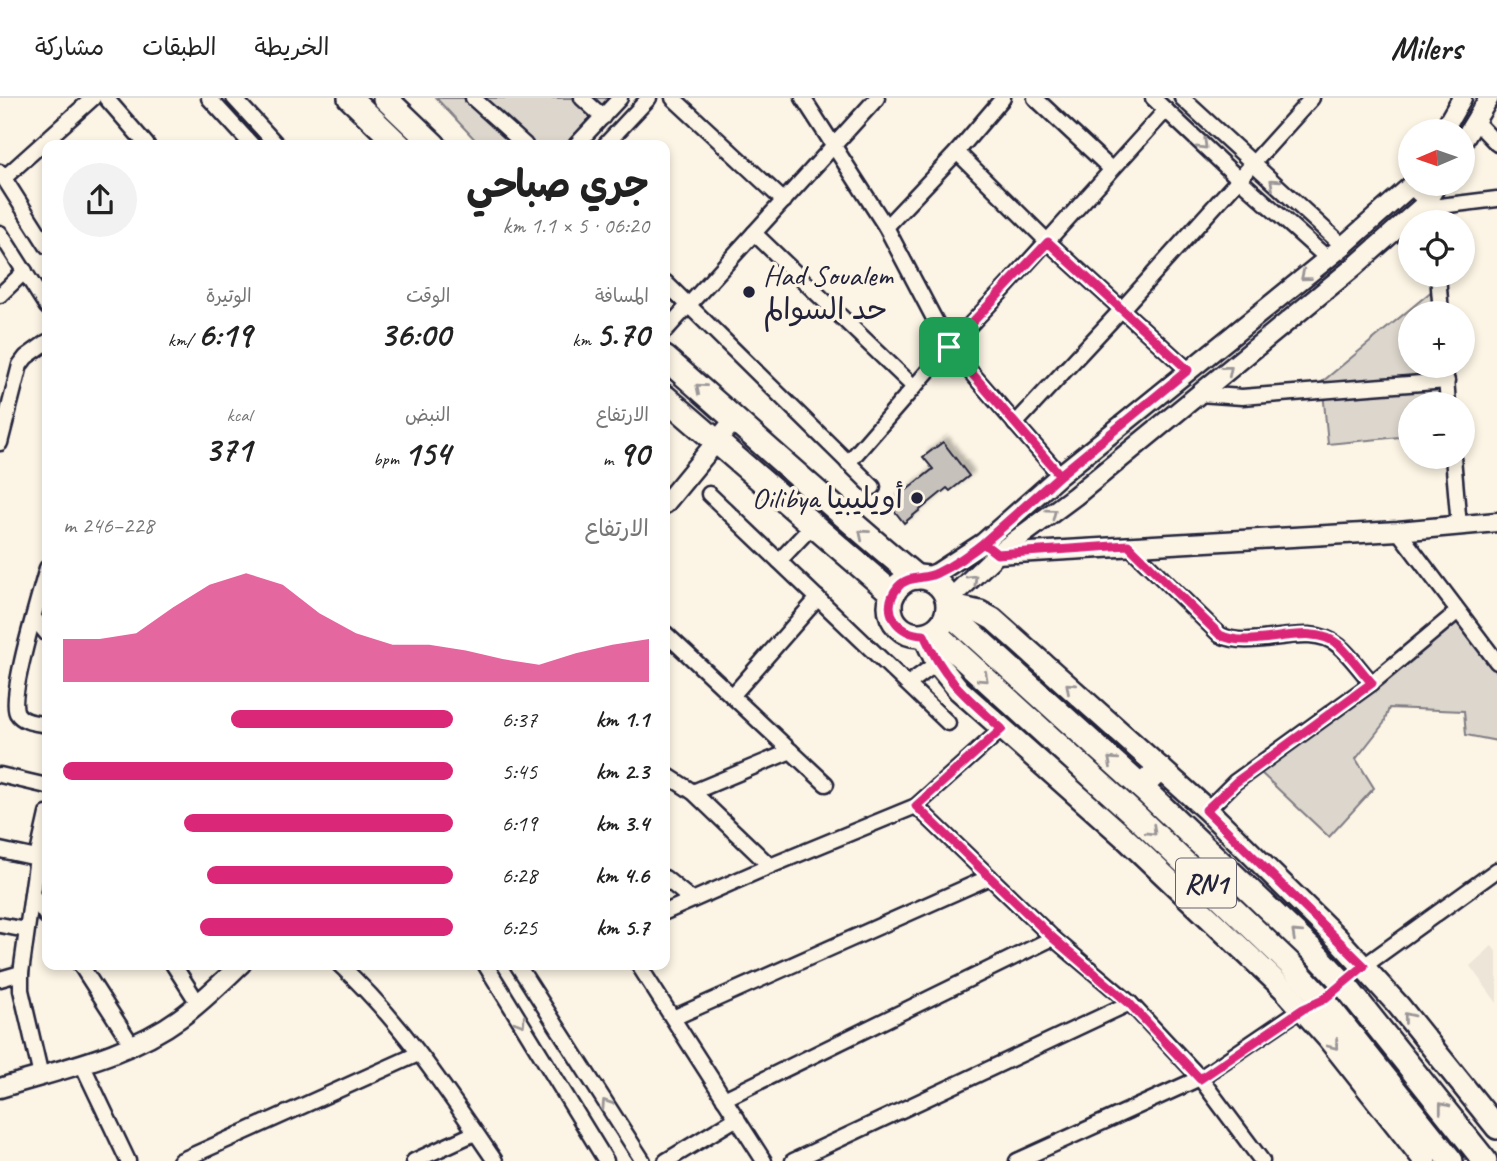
<!DOCTYPE html>
<html lang="ar">
<meta charset="utf-8">
<style>
:root{--surface:#fff;--page:#f2f2f2;--text:#222;--muted:#767676;--line:#e0e0e0;--accent:#db2777}
body{margin:0;font-family:Caveat,"Playpen Sans Arabic",sans-serif;background:var(--page);color:var(--text);direction:rtl;height:100vh;display:flex;flex-direction:column;font-size:26px;white-space:nowrap}
*{box-sizing:border-box;margin:0}
p{font-size:23px;color:var(--muted)}
.icon{flex:none;width:38px;height:38px;fill:none;stroke:currentColor;stroke-width:2;stroke-linecap:round;stroke-linejoin:round}
.map{position:relative;flex:1;overflow:hidden;direction:ltr}
.drawer{position:absolute;left:42px;top:42px;width:628px;height:830px;display:flex;flex-direction:column;background:var(--surface);border-radius:14px;box-shadow:0 4px 10px #0003;direction:rtl}
.drawer>*{flex:none}
.needle{width:46px;rotate:268deg}
.tools{position:absolute;left:1398px;top:21px;display:grid;gap:14px}
.tools a{display:grid;place-items:center;width:77px;height:77px;border-radius:50%;background:var(--surface);box-shadow:0 4px 10px #0003;font-size:35px}
.pin{position:absolute;display:grid;place-items:center;width:60px;height:60px;color:#fff;margin:-30px;border-radius:14px;box-shadow:0 4px 10px #0006}
.round{display:grid;place-items:center;flex:none;width:74px;height:74px;border-radius:37px;background:var(--page)}
.head{display:flex;align-items:center;justify-content:space-between;height:119px;padding:0 21px}
h1{font-size:38px;font-weight:700;line-height:52px}
.metrics{display:grid;grid-template-columns:repeat(3,1fr);gap:10px;height:119px;padding:7px 21px}
.metrics div{display:grid;align-content:center}
.metrics b{font-size:35px;font-weight:700}
.metrics small{font-size:19px;font-weight:400}
.metrics p{font-size:19px}
.chart{height:196px;padding:14px 21px}
.chart p{display:flex;justify-content:space-between}
.chart svg{width:100%;height:126px;margin-top:7px;fill:var(--accent);opacity:.7}
ul{padding:0 21px;list-style:none;font-size:23px}
li{display:grid;grid-template-columns:112px 84px 1fr;align-items:center;height:52px}
li i{height:18px;border-radius:9px;background:var(--accent)}
header{display:flex;align-items:center;gap:42px;box-sizing:border-box;height:98px;padding:0 35px;background:var(--surface);border-bottom:2px solid var(--line)}
header strong{font-size:33px}
nav{display:flex;gap:38px;margin-inline-start:auto;font-size:24px}
.map>svg:first-child{display:block}
</style>
<header>
<strong>Milers</strong>
<nav><a>الخريطة</a><a>الطبقات</a><a>مشاركة</a></nav>
</header>
<div class="map">
<svg width="1497" height="1063" viewBox="0 0 1497 1063">
<defs>
<filter id="shadow"><feDropShadow dx="5" dy="-5" stdDeviation="2" flood-color="#0004"/></filter>
</defs>
<rect width="100%" height="100%" fill="#fcf5e5"/>
<filter id="ink" filterUnits="userSpaceOnUse"><feTurbulence type="fractalNoise" baseFrequency=".0143" numOctaves="2"/><feDisplacementMap in="SourceGraphic" scale="14" xChannelSelector="R" yChannelSelector="G"/><feConvolveMatrix kernelMatrix="1 2 1 2 8 2 1 2 1" color-interpolation-filters="sRGB"/></filter>
<g filter="url(#ink)">
<path fill="#ece5d8" d="M1492,848L1497,855V905L1470,868Z"/>
<g fill="#dcd6cc" stroke="#7f7c84" stroke-width="2">
<path d="M436,0H622L569,47H480Z"/>
<path d="M1439,187L1441,215H1410V268H1445L1448,306H1410V338L1328,346L1323,293H1311Z"/>
<path d="M1460,518L1497,565V643L1466,637L1464,613L1389,610L1384,625L1356,661L1374,690L1329,739L1258,672Z"/>
</g>
<path fill="#c6c1bb" stroke="#22223b" stroke-width="2" filter="url(#shadow)" d="M943,344L969,378L950,393L947,390L904,425L889,406L933,371L923,359Z"/>
<g fill="none" stroke-linecap="round" stroke-linejoin="round">
<g stroke="#22223b" stroke-width="19">
<g id="minor">
<path d="M106,0L147,47"/>
<path d="M209,0L252,47"/>
<path d="M234,0L277,47"/>
<path d="M473,0L525,47"/>
<path d="M582,0L603,19"/>
<path d="M673,0L784,103"/>
<path d="M803,0L886,129L949,249L1060,377"/>
<path d="M1035,0L1111,71"/>
<path d="M1153,0L1239,81L1327,160"/>
<path d="M1182,0L1343,148"/>
<path d="M1475,23L1497,46"/>
<path d="M576,47L620,0"/>
<path d="M605,47L649,0"/>
<path d="M957,54L1048,144L1188,272"/>
<path d="M0,74L47,148"/>
<path d="M4,80L93,0"/>
<path d="M1411,89L1432,109L1434,124"/>
<path d="M1432,109L1497,101"/>
<path d="M886,129L957,54L1003,0"/>
<path d="M0,135L47,209"/>
<path d="M754,135L914,289"/>
<path d="M1438,177L1441,215"/>
<path d="M665,184L873,389"/>
<path d="M0,197L25,173"/>
<path d="M665,233L877,0"/>
<path d="M1445,268L1448,306"/>
<path d="M1199,296L1242,299L1447,283"/>
<path d="M1015,326L1122,211L1312,0"/>
<path d="M0,345L20,267L26,259L47,244"/>
<path d="M1453,359L1459,428"/>
<path d="M848,365L949,249L1004,191L1166,12"/>
<path d="M709,396L948,625"/>
<path d="M1398,433L1497,564"/>
<path d="M1128,447L1220,537C1255,554 1308,521 1339,548C1351,558 1361,573 1372,585"/>
<path d="M779,463L813,427"/>
<path d="M47,470C41,493 8,599 17,615C23,625 38,625 47,627"/>
<path d="M34,520L47,536"/>
<path d="M665,535L826,686"/>
<path d="M908,586L937,565"/>
<path d="M732,598L818,500"/>
<path d="M665,676L693,694L770,768"/>
<path d="M0,677L47,688"/>
<path d="M693,694L791,653"/>
<path d="M916,708L1053,840L1130,905L1200,980L1262,1063"/>
<path d="M1207,712L1235,684L1372,585L1457,514"/>
<path d="M0,752L37,760"/>
<path d="M665,780L692,802"/>
<path d="M32,796L47,819"/>
<path d="M665,814L770,768L916,708L1002,631"/>
<path d="M0,827L26,832"/>
<path d="M80,866L132,947"/>
<path d="M173,866L198,905"/>
<path d="M339,866C401,923 448,994 495,1063"/>
<path d="M485,866L606,1063"/>
<path d="M517,866L643,1063"/>
<path d="M638,866L764,1063"/>
<path d="M0,881L21,875"/>
<path d="M673,920L990,779"/>
<path d="M82,966L128,1063"/>
<path d="M41,978L21,892V875L37,760L47,716"/>
<path d="M724,1001L1053,840"/>
<path d="M180,1063L418,956"/>
<path d="M414,1063L475,1035"/>
<path d="M666,1063L737,1020"/>
<path d="M793,1063L1130,905"/>
<path d="M1017,1063L1200,980L1303,910L1323,902L1364,868L1497,772"/>
</g>
</g>
<g stroke="#22223b" stroke-width="23">
<g id="tertiary">
<path d="M1443,33L1462,0"/>
<path d="M1463,43L1489,0"/>
<path d="M665,406L735,321"/>
<path d="M997,456L1398,433L1497,424"/>
<path d="M924,480L937,475L983,445L1060,377L1343,148L1413,86"/>
<path d="M948,503L997,456L1075,398L1355,168L1426,105L1437,86"/>
<path d="M0,990C61,971 128,958 180,920C202,904 221,885 241,866"/>
</g>
</g>
<g stroke="#22223b" stroke-width="26">
<g id="secondary">
<path d="M948,507L980,514L993,521L1207,712L1337,840L1399,908L1497,1030"/>
<path d="M924,537L937,565L959,592L1123,738L1284,891L1327,939L1425,1063"/>
</g>
</g>
<g stroke="#22223b" stroke-width="28">
<g id="primary">
<path d="M350,0L399,47"/>
<path d="M385,0L434,47"/>
<path d="M665,260C749,333 830,408 916,479"/>
<path d="M665,299L893,496"/>
<circle cx="919" cy="508" r="29"/>
<path d="M948,514L1141,689L1312,852L1343,885L1485,1063"/>
<path d="M934,534L1138,720L1289,865L1323,902L1451,1063"/>
<path d="M1141,689L1160,671"/>
</g>
</g>
<use href="#minor" stroke="#fcf5e5" stroke-width="14"/>
<use href="#tertiary" stroke="#fcf5e5" stroke-width="18"/>
<use href="#secondary" stroke="#fcf5e5" stroke-width="21"/>
<use href="#primary" stroke="#fcf5e5" stroke-width="23"/>
</g>
<defs><path id="oneway-chevron" d="M-2-3.5L2.5 0L-2 3.5" fill="none" stroke-width="1.6" stroke-linecap="round" stroke-linejoin="round" transform="scale(1.75)"/></defs>
<g stroke="#9a9698">
<use href="#oneway-chevron" transform="translate(1203 47) rotate(44)"/>
<use href="#oneway-chevron" transform="translate(1274 85) rotate(-138)"/>
<use href="#oneway-chevron" transform="translate(1305 178) rotate(141)"/>
<use href="#oneway-chevron" transform="translate(1228 272) rotate(-40)"/>
<use href="#oneway-chevron" transform="translate(700 290) rotate(-139)"/>
<use href="#oneway-chevron" transform="translate(1052 415) rotate(-37)"/>
<use href="#oneway-chevron" transform="translate(863 436) rotate(-140)"/>
<use href="#oneway-chevron" transform="translate(973 481) rotate(-45)"/>
<use href="#oneway-chevron" transform="translate(984 580) rotate(42)"/>
<use href="#oneway-chevron" transform="translate(1070 589) rotate(-138)"/>
<use href="#oneway-chevron" transform="translate(1112 663) rotate(-138)"/>
<use href="#oneway-chevron" transform="translate(1152 733) rotate(44)"/>
<use href="#oneway-chevron" transform="translate(1296 836) rotate(-137)"/>
<use href="#oneway-chevron" transform="translate(1408 919) rotate(-129)"/>
<use href="#oneway-chevron" transform="translate(521 924) rotate(58)"/>
<use href="#oneway-chevron" transform="translate(1334 947) rotate(52)"/>
<use href="#oneway-chevron" transform="translate(606 1006) rotate(-123)"/>
<use href="#oneway-chevron" transform="translate(1443 1009) rotate(-128)"/>
</g>
</g>
<g fill="none" stroke-linecap="round" stroke-linejoin="round" filter="url(#ink)">
<g stroke="#fff" stroke-width="14">
<path id="route" d="M949,249L1060,377C1024,409 981,454 937,475C924,482 908,477 898,489C879,512 898,537 924,537C945,583 965,598 1002,631L916,708L1053,840L1129,905L1200,981L1303,911L1323,902L1364,868L1206,712L1236,684L1372,585C1361,573 1351,558 1339,547C1308,521 1255,554 1220,537L1128,447L997,456L983,445L1060,377L1188,272L1048,144L949,249"/>
</g>
<use href="#route" stroke="#db2777" stroke-width="9"/>
</g>
<g fill="#22223b" stroke="#fcf5e5" stroke-width="2.5">
<circle cx="749" cy="194" r="7"/>
<circle cx="917" cy="400" r="7"/>
</g>
<g text-anchor="middle" stroke-width="7" stroke-linejoin="round" paint-order="stroke">
<rect fill="#fcf5e5" stroke="#63616e" stroke-width="2" x="1176" y="760.5" width="60" height="49" rx="5"/>
<g font-size="28" font-weight="bold" fill="#22223b">
<text x="1206" y="795">RN1</text>
</g>
<g font-size="30" fill="#22223b" stroke="#fcf5e5" text-anchor="start">
<text x="763" y="187">Had Soualem<tspan x="763" dy="34">حد السوالم</tspan></text>
<text x="903" y="410" text-anchor="end">Oilibya أويليبيا</text>
</g>
</g>
</svg>
<div class="tools">
<a><svg class="needle" viewBox="-14 -14 28 28"><path d="M0-13l5 13h-10z" fill="#e53935"/><path d="M0 13l5-13h-10z" fill="#767676"/></svg></a>
<a><svg class="icon" aria-label="locate" viewBox="0 0 24 24"><circle cx="12" cy="12" r="6"/><path d="M12 2v4M12 18v4M2 12h4M18 12h4"/></svg></a>
<a>+</a>
<a>−</a>
</div>
<div class="pin" style="left:949px;top:249px;background:#1e9e55"><svg class="icon" aria-label="arrive" viewBox="0 0 24 24"><path d="M6 21V4h12l-3 4 3 4H6"/></svg></div>
<section class="drawer">
<div class="head"><div><h1>جري صباحي</h1><p>06:20 · 5 × 1.1 km</p></div><a class="round"><svg class="icon" aria-label="share" viewBox="0 0 24 24"><path d="M12 15V3M7 8l5-5 5 5M5 13v7h14v-7"/></svg></a></div>
<div class="metrics">
<div><p>المسافة</p><b>5.70<small> km</small></b></div>
<div><p>الوقت</p><b>36:00</b></div>
<div><p>الوتيرة</p><b>6:19<small> /km</small></b></div>
</div>
<div class="metrics">
<div><p>الارتفاع</p><b>90<small> m</small></b></div>
<div><p>النبض</p><b>154<small> bpm</small></b></div>
<div><p>kcal</p><b>371</b></div>
</div>
<div class="chart"><p><span>الارتفاع</span>228–246 m</p>
<svg viewBox="0 0 160 44" preserveAspectRatio="none"><path d="M0 44V29L10 29L20 27L30 18L40 10L50 6L60 10L70 20L80 27L90 31L100 31L110 33L120 36L130 38L140 34L150 31L160 29V44z"/></svg>
</div>
<ul>
<li><b>1.1 km</b>6:37<i style="width:57%"></i></li>
<li><b>2.3 km</b>5:45<i style="width:100%"></i></li>
<li><b>3.4 km</b>6:19<i style="width:69%"></i></li>
<li><b>4.6 km</b>6:28<i style="width:63%"></i></li>
<li><b>5.7 km</b>6:25<i style="width:65%"></i></li>
</ul>
</section>
</div>
